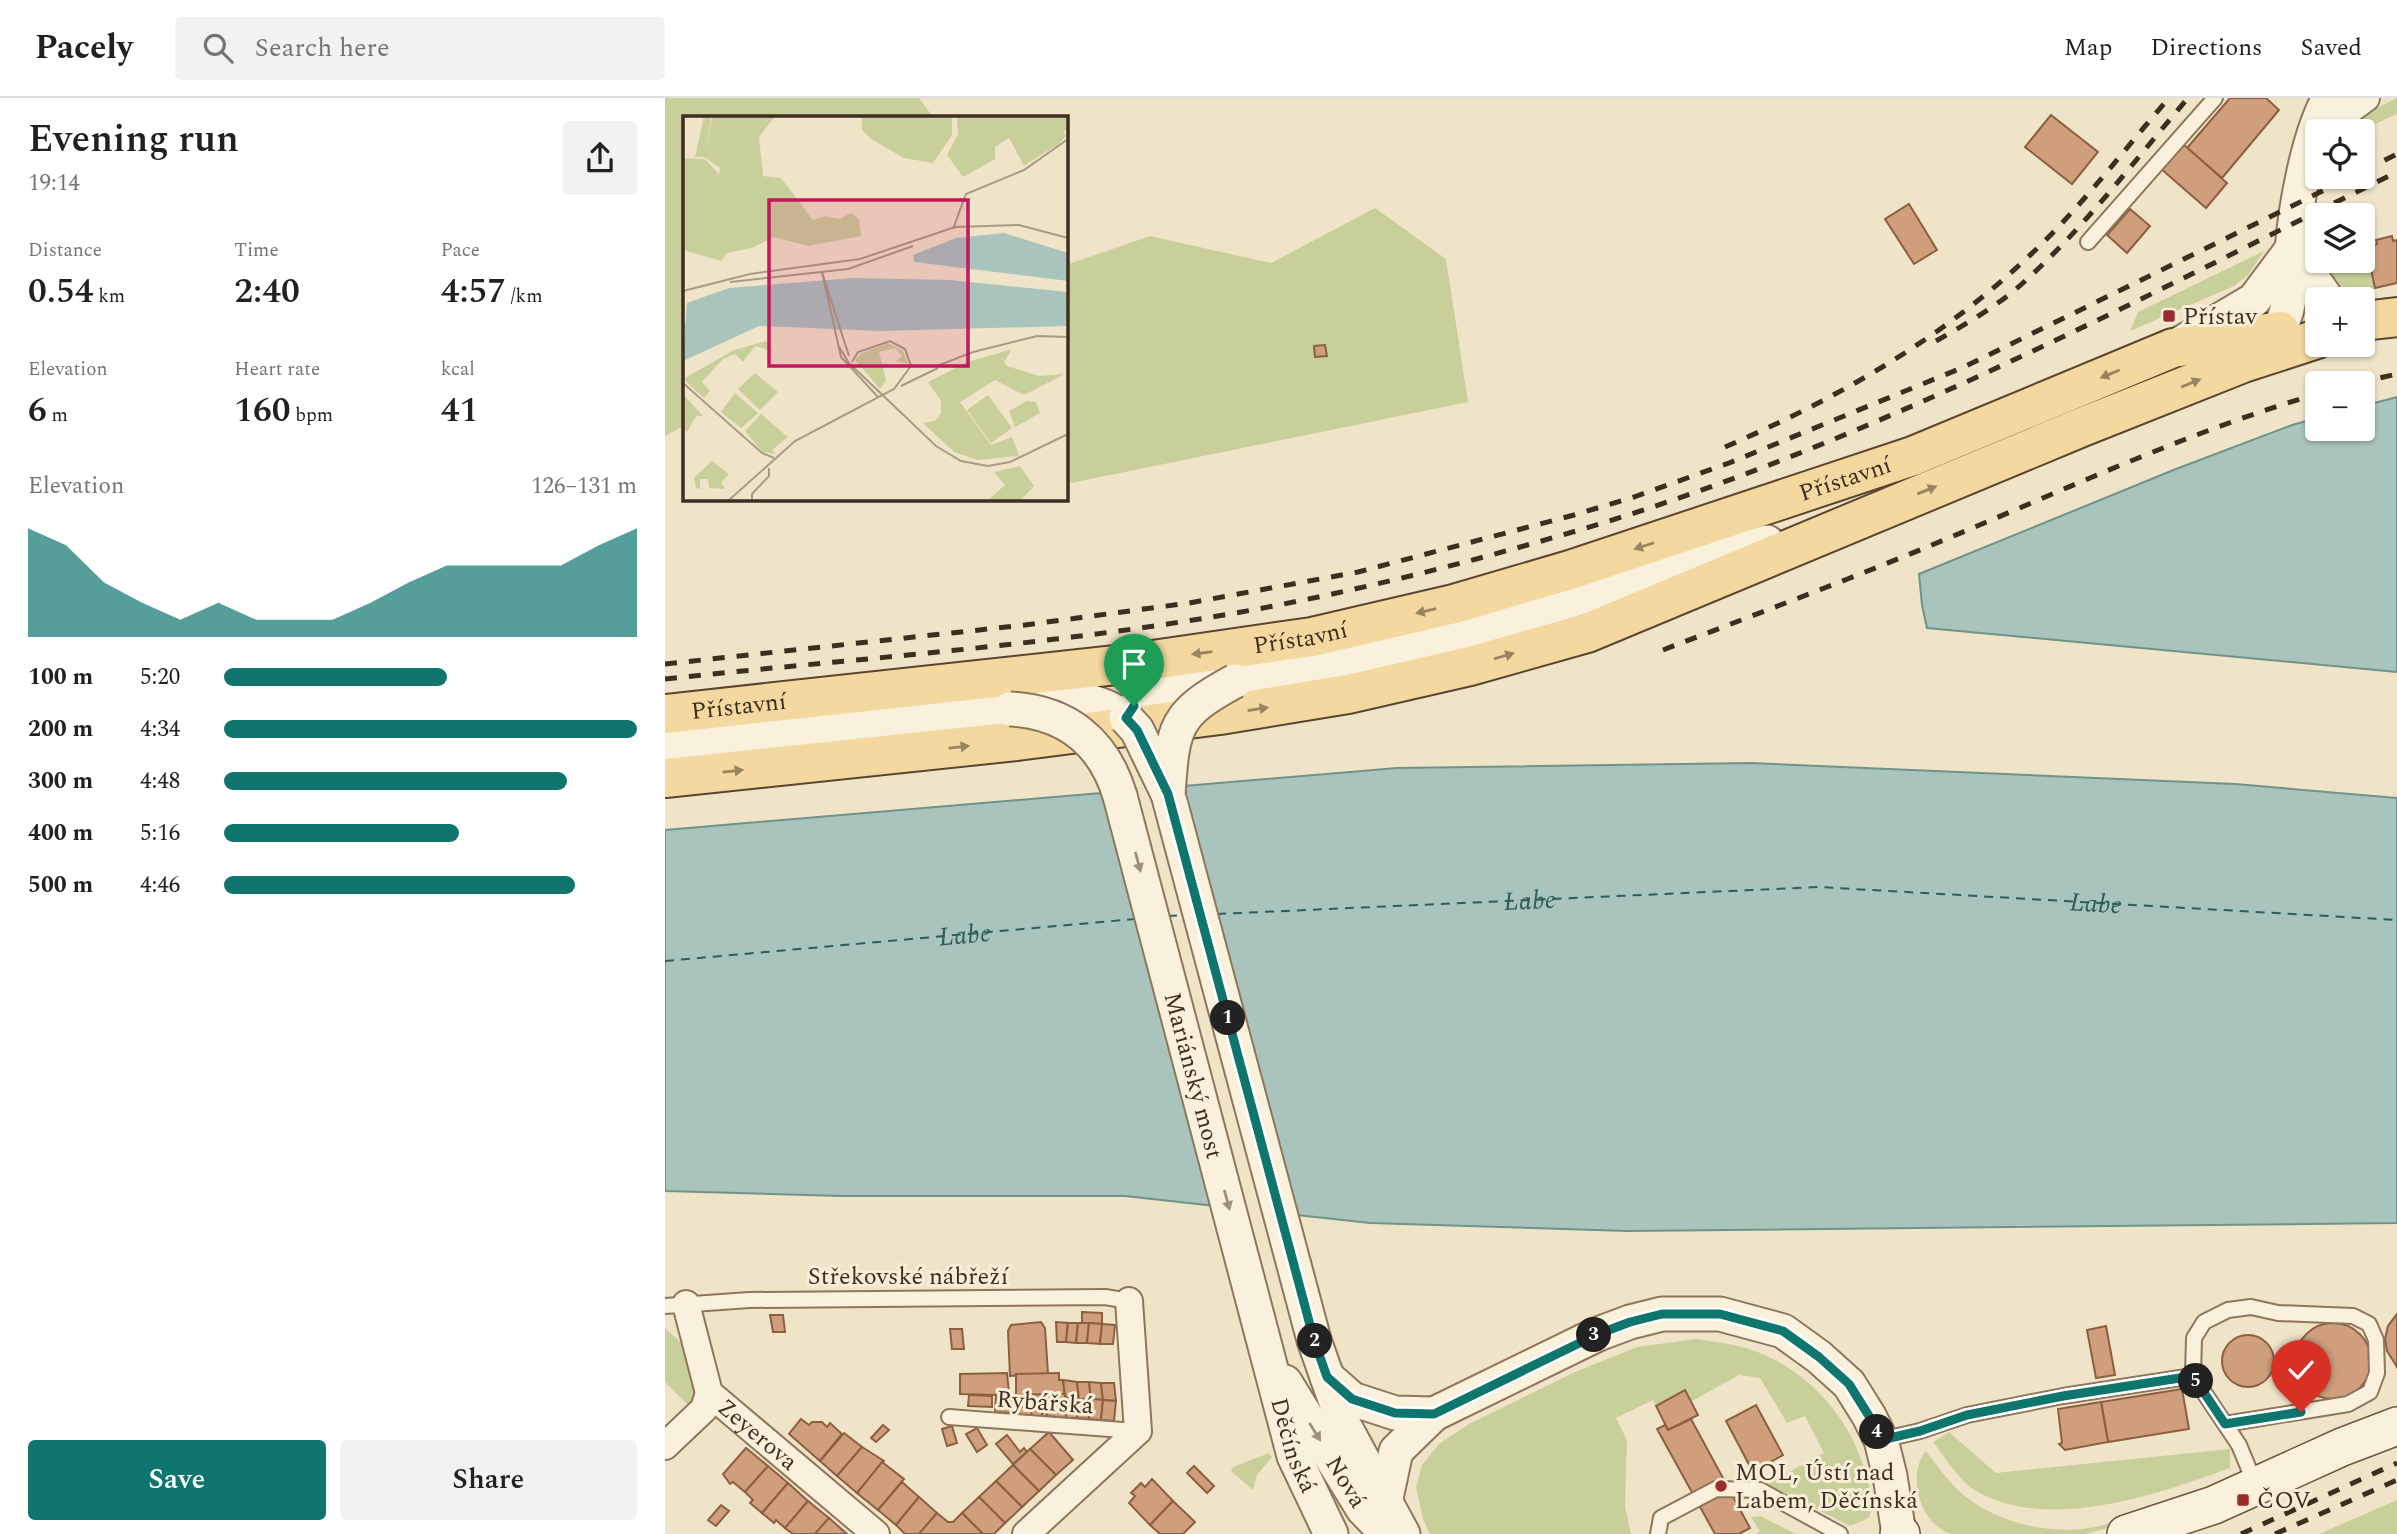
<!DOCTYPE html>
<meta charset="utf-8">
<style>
:root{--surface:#fff;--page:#f2f2f2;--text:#202124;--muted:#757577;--line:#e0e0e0;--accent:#0f766e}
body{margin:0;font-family:Spectral,serif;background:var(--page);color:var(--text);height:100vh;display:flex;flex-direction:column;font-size:26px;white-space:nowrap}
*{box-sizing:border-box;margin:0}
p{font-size:23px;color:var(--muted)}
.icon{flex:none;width:38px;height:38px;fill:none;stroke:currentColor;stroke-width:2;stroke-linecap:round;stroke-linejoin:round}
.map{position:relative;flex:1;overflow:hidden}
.drawer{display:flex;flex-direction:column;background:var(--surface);width:665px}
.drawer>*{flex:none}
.controls{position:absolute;left:1640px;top:21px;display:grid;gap:14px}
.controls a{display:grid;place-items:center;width:70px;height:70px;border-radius:7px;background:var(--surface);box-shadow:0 2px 5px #0004;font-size:35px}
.pin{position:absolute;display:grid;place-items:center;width:60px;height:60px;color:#fff;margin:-72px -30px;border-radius:50% 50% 50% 0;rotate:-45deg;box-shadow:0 0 7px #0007}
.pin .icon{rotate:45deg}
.km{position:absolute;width:35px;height:35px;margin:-18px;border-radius:50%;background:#222;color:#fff;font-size:19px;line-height:35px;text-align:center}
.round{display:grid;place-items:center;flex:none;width:74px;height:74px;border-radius:7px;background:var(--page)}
.headline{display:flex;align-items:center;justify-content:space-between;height:119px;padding:0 28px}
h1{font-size:38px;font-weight:600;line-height:52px}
.stats{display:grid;grid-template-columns:repeat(3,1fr);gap:10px;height:119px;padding:7px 28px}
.stats div{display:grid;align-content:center}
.stats b{font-size:35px;font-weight:600}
.stats small{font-size:19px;font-weight:400}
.stats p{font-size:19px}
.chart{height:196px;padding:14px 28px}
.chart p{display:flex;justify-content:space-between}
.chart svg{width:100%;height:126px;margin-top:7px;fill:var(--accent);opacity:.7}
.action{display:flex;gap:14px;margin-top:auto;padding:14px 28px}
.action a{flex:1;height:80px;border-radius:7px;background:var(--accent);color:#fff;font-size:28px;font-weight:600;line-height:80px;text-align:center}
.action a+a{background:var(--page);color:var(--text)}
ul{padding:0 28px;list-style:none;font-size:23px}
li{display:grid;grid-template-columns:112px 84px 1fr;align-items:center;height:52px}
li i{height:18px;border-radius:9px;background:var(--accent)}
header{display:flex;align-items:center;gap:42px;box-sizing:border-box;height:98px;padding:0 35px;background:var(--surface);border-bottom:2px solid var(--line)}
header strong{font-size:33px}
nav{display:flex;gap:38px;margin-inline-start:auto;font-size:24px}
.search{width:490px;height:63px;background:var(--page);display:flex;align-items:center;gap:18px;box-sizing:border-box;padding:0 24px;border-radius:7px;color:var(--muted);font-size:26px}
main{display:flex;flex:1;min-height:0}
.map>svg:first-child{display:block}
</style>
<header>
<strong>Pacely</strong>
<div class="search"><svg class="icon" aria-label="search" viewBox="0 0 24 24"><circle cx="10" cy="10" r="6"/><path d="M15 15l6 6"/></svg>Search here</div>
<nav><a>Map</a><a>Directions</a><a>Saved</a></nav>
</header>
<main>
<section class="drawer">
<div class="headline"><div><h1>Evening run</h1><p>19:14</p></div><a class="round"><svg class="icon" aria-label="share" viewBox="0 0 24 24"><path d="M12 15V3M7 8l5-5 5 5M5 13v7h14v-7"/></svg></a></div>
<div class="stats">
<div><p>Distance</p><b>0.54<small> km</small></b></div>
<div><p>Time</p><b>2:40</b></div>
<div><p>Pace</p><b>4:57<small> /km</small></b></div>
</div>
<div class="stats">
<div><p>Elevation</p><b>6<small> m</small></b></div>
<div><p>Heart rate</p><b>160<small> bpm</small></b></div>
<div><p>kcal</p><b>41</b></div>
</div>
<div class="chart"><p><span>Elevation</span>126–131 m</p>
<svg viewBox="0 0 160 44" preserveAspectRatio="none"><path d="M0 44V6L10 12L20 25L30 32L40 38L50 32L60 38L70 38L80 38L90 32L100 25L110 19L120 19L130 19L140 19L150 12L160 6V44z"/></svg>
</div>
<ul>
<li><b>100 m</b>5:20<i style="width:54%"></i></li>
<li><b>200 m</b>4:34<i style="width:100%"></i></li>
<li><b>300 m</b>4:48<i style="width:83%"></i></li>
<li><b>400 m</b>5:16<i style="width:57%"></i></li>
<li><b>500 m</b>4:46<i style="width:85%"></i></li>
</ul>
<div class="action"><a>Save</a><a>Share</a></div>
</section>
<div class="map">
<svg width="1732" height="1436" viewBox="0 0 1732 1436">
<rect width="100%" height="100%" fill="#f0e4c8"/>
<g fill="#c9cf9b">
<path d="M0,0H254L268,19H19V328L0,338Z"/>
<path d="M1732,0V16L1695,33H1676L1700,16Z"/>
<path d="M710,110L781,161L803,304L401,386V167L485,138L606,165Z"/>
<path d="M1698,135L1710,190L1680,195L1666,183L1653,163H1698Z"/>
<path d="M1599,153L1583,177L1569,188L1465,233L1473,214Z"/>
<path d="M0,1230C32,1257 30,1268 32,1307L24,1308L0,1284Z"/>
<path d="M1031,1241C1051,1244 1071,1246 1090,1253C1140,1271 1182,1316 1198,1367C1203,1384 1210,1403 1204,1420L1185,1428L1118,1394L1102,1390L1104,1385L1159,1355L1140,1318L1122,1325L1095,1280L1074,1277L1025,1304L1020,1293L991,1308L988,1302L951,1320L962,1342L960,1408L966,1436H765L758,1421L751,1389L757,1367L774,1346L804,1326L910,1274L972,1249Z"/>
<path d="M1284,1334L1331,1375L1565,1351V1370C1489,1398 1378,1436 1306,1390C1291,1377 1280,1360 1268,1344Z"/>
<path d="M1261,1353C1274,1370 1286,1388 1304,1401C1334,1424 1379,1435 1417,1431C1462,1425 1517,1398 1560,1382L1467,1423L1421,1436H1287C1255,1428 1241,1377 1261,1353Z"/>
<path d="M604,1355L607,1359L592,1377L588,1392L566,1373L568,1369Z"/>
<path d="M1732,1402V1436H1654Z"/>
<path d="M1095,1418L1131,1436H1091L1095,1433L1086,1419Z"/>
</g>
<g fill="#a9c4bc" stroke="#6f938a" stroke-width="2">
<path d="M1732,299V574L1262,530L1257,507L1254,476L1511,371L1627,327L1652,320V331H1698V308Z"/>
<path d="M1086,665L1570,686L1732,700V1125L962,1133L705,1125L460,1098H177L0,1093V732L732,670Z"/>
</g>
<path fill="#f0e4c8" d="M520,684L524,704L634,1121L546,1111L449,720L439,691L472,688L473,691Z"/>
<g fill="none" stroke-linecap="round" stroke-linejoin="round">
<g stroke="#2f5d5a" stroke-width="2" stroke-dasharray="9 7" stroke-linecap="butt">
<path id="s1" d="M552,816L1154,789L1732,822"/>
<path d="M503,818L518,817"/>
<path id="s2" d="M0,863L470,821"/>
</g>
</g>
<g fill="#cf9f7d" stroke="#8d5f41" stroke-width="2">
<path d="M1565,0H1601L1614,12L1557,80L1522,50Z"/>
<path d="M1386,17L1433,54L1407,86L1360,49Z"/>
<path d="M1517,45L1562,85L1541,110L1495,70Z"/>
<path d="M1244,106L1272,152L1249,166L1220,121Z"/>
<path d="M1465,111L1485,128L1462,155L1442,137Z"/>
<path d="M1727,138L1728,143L1732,142V185L1710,190L1701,149L1712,146L1711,142Z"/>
<path d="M660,247L662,258L650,259L649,248Z"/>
<path d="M417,1214L437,1215V1226L417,1225Z"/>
<path d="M1732,1216V1269L1722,1253L1720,1241L1723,1228Z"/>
<path d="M105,1217H118L120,1234H108Z"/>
<path d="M376,1224L380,1230L383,1276L345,1278L343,1233L346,1227Z"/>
<path d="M391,1224L403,1225L401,1244H392Z"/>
<path d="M403,1225H413L411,1245L401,1244Z"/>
<path d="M413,1225H424L422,1245H411Z"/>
<path d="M424,1225L437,1226L435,1246L422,1245Z"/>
<circle cx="1668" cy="1263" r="38"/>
<path d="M437,1226L450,1227L448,1246H435Z"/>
<path d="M1441,1228L1450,1277L1431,1280L1422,1232Z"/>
<path d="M285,1231H297L299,1251H287Z"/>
<circle cx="1583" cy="1263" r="26"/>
<path d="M342,1275L346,1315L330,1314L331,1297L295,1296V1276Z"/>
<path d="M394,1275V1282H398L400,1296L351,1297V1276Z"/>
<path d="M398,1282L412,1284L414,1301L400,1299Z"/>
<path d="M412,1284H424L426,1301H414Z"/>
<path d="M424,1284L436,1285L438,1302L426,1301Z"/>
<path d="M436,1285H449L451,1303L438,1302Z"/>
<path d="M1517,1291L1524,1331L1443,1344L1436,1304Z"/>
<path d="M1020,1292L1033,1317L1003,1332L991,1308Z"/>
<path d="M381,1296H400L401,1320L382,1318Z"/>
<path d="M381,1296L382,1318H377V1308L354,1309L352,1302H345L344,1298Z"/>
<path d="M304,1297L327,1298V1309L303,1308Z"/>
<path d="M400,1299L414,1301L412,1320H401Z"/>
<path d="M414,1301H426L424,1321L412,1320Z"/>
<path d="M426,1301L438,1302L436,1322L424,1321Z"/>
<path d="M352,1302L355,1309H367L366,1318L346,1315L345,1303Z"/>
<path d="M438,1302L451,1303L449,1323L436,1322Z"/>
<path d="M1436,1304L1443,1344L1400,1352L1394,1346L1397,1345L1393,1311Z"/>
<path d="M1091,1307L1118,1357L1088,1374L1061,1323Z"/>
<path d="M377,1308V1318H366L367,1309Z"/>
<path d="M136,1321L144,1327L147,1324H157L162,1329L165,1325L177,1336L155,1363L124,1336Z"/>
<path d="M1026,1321L1085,1430L1074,1436H1050L992,1331L1000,1327L1003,1332Z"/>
<path d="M218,1327L224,1332L211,1344L206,1340Z"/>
<path d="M287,1328L292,1345L282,1348L277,1331Z"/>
<path d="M312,1330L322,1347L312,1354L301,1336Z"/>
<path d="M384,1334L408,1362L391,1377L365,1351Z"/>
<path d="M179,1335L197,1349L172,1378L155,1363Z"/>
<path d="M342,1337L355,1354L359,1350L362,1354L348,1366L331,1346Z"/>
<path d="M197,1349L219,1363L192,1395L172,1378Z"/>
<path d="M81,1350L103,1368L80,1394L68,1384L65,1386L58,1376Z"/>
<path d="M365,1351L391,1377L374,1393L348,1367Z"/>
<path d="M217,1364L239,1381L213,1412L192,1395Z"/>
<path d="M348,1367L374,1393L357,1409L331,1383Z"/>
<path d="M103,1368L123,1385L97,1415L85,1405L88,1402L80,1394Z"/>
<path d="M529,1368L549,1388L542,1395L522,1375Z"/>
<path d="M487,1381L508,1403L485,1427L464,1405L470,1398L466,1395L476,1385L480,1389Z"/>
<path d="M331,1383L357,1409L340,1425L314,1399Z"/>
<path d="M237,1384L254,1399L231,1427L213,1412Z"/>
<path d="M123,1385L143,1403L120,1430L111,1422L109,1425L97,1415Z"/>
<path d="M254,1399L272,1415L254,1436H240L231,1427Z"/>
<path d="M314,1399L340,1425L329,1436H318L297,1415Z"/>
<path d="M143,1403L164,1420L150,1436H128L120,1430Z"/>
<path d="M508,1403L530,1424L518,1436H495L485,1427Z"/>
<path d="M56,1407L64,1413L51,1428L43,1422Z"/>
<path d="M272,1415L283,1424H288L297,1415L318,1436H254Z"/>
<path d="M164,1420L182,1436H150Z"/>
</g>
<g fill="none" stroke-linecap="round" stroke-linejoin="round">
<g stroke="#8d765c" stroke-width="18">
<g id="service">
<path d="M1423,144L1550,0"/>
<path d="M0,1208L84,1202L440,1199L464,1203"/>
<path d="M284,1319L471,1333"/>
<path d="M1560,1326L1683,1306L1705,1294L1712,1275L1711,1242L1704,1226L1688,1218L1613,1215L1586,1209L1563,1212L1539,1224L1529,1240L1528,1278L1574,1347L1591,1388"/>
<path d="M1216,1342L1255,1333L1302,1317L1398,1298L1528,1278"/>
<path d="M993,1436L996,1420L1051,1391L1095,1392L1175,1436"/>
</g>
</g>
<g stroke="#8d765c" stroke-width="30">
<g id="minor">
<path d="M1656,33L1701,0"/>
<path id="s3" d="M21,1206L44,1295L211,1436"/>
<path d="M0,1348L39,1311L44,1295"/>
<path d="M361,1436L473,1333L464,1203"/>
</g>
</g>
<g stroke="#8d765c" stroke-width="37">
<g id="tertiary">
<path d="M1627,151L1662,201"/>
<path d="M1513,247L1589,202L1627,151"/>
<path d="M1593,251C1599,245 1608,239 1613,232C1628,210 1625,179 1627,153C1630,110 1643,37 1664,0"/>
<path d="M0,647L345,611C391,601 419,592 461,620C493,573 548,587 597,578C666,566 733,552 800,534C902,506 1001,472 1102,444"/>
<path d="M503,696L649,1242L679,1327L738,1436"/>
<path id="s4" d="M455,698L629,1358L666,1436"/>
<path d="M662,1279L687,1301L730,1315L769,1316"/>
<path id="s5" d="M620,1284L698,1411L722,1436"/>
<path d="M720,1405L731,1353L769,1316L933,1236L965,1224L997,1216H1055L1118,1233L1154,1259L1184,1286L1204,1318L1216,1342L1225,1378L1234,1436"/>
</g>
</g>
<g stroke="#6f573f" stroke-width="40">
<g id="secondary">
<path d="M1234,1436H1236"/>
<path d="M1461,1436L1549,1407L1677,1349L1732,1328"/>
</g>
</g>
<g stroke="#5b4430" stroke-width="42">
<g id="primary">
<path d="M1698,223L1732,219"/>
<path id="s6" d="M0,616L460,566L647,539L789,506L905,472L1248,358L1508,250L1615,233"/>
<path d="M0,680L352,643L555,617L683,596L805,568L922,535L1417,329L1578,265L1652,241"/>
</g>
</g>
<use href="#service" stroke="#faf1dc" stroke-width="14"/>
<use href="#minor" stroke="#faf1dc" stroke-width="26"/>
<use href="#tertiary" stroke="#faf1dc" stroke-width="33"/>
<use href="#secondary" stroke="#faf1dc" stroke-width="37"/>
<use href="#primary" stroke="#f3d9a0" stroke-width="38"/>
<g stroke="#3d2e20" stroke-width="5" stroke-dasharray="12 12" stroke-linecap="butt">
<path d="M1698,73L1732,56"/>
<path d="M1271,243C1301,226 1334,207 1359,184C1420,129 1470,62 1523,0"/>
<path d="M1692,285L1732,276"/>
<path d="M1060,349C1171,301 1274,243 1362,160C1414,112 1458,53 1504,0"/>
<path d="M998,552C1094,515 1191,479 1286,439C1406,389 1526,333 1652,296"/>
<path d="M0,566L360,527L524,505L693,474L909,417L969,399L1064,365L1299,269L1686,79"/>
<path d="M0,581C176,562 353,550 528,522C657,502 785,470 911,433C1199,348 1464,206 1732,74"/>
<path d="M1576,1436L1732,1365"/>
<path d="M1610,1436L1732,1382"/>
</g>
<g stroke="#8d765c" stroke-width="37" stroke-linecap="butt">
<g id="tertiary-bridge">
<path d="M345,611C402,614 439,644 455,698"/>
<path d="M461,620L472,632L503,696"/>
<path d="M503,696C508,628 509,616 570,583"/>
</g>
</g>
<use href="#tertiary-bridge" stroke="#faf1dc" stroke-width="33"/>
</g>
<defs><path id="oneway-solid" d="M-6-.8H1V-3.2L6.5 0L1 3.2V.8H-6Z" transform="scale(1.75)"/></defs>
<g fill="#988460">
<use href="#oneway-solid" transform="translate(1445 276) rotate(158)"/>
<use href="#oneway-solid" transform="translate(1526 285) rotate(-22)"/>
<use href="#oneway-solid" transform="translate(1262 392) rotate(-22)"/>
<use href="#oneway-solid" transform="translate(979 448) rotate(162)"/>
<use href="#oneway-solid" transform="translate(761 513) rotate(167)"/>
<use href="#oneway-solid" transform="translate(537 555) rotate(172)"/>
<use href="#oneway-solid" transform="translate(839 558) rotate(-16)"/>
<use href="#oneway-solid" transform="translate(593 611) rotate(-9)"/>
<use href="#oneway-solid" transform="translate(294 649) rotate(-6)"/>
<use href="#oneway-solid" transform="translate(68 673) rotate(-6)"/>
</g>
<g fill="#9c907e">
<use href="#oneway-solid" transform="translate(473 764) rotate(75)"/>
<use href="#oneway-solid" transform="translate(562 1102) rotate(75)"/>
<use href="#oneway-solid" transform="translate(650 1334) rotate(58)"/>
</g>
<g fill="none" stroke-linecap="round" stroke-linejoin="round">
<g stroke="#fff" stroke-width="14">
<path id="route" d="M469,608L461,620L472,632L503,696L649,1242L662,1279L687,1301L730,1315L769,1316L933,1236L965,1224L997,1216H1055L1118,1233L1154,1259L1184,1286L1204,1318L1216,1342L1255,1333L1302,1317L1398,1298L1528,1278L1560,1326L1636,1314"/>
</g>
<use href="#route" stroke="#0f766e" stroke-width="9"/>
</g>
<g fill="#9e2a2b" stroke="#f7eed8" stroke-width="2.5">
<rect x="1497" y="211" width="14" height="14" rx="3.5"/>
<circle cx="1056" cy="1388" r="7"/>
<rect x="1571" y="1395" width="14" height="14" rx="3.5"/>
</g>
<g text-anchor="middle" stroke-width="6" stroke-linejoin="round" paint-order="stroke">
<g font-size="24" fill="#3d2e20" stroke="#f7eed8" text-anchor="start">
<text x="1518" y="226">Přístav</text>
<text x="1070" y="1382">MOL, Ústí nad<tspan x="1070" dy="28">Labem, Děčínská</tspan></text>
<text x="1592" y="1410">ČOV</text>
</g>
<g font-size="24" fill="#3d2e20" stroke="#f7eed8">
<text dy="8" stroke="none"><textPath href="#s6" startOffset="1208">Přístavní</textPath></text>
<text dy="8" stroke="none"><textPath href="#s6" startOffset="640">Přístavní</textPath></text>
<text dy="8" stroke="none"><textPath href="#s6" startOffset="74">Přístavní</textPath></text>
<text dy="8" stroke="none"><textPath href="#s4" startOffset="289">Mariánský most</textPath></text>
<text x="243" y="1186">Střekovské nábřeží</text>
<text transform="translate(380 1304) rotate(4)" y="8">Rybářská</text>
<text dy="8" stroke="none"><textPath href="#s3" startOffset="156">Zeyerova</textPath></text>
<text dy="8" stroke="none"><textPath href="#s4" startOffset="672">Děčínská</textPath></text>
<text dy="8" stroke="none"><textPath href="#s5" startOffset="117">Nová</textPath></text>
</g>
<g font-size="26" font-style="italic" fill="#2f5d5a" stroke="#f7eed8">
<text dy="9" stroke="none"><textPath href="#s1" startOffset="313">Labe</textPath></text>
<text dy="9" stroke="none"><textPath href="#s1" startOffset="880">Labe</textPath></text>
<text dy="9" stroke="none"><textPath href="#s2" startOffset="301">Labe</textPath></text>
</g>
</g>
<g transform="translate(18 18)">
<rect width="385" height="385" fill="#f0e4c8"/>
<path d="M21,0H28L23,38L29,0H92L76,21L80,60L98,62L130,104L142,100L156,103L168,97L176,103L178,120L125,130L91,121L69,132L44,137L38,145L0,134V42L22,43L36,58L37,52L21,41H12ZM179,0H269V19L250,47L221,42L188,23L179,14ZM274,0H385V14L380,15L383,20L377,27L341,50L326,22L312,31V43L280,61L264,39L275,18ZM83,225L90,235L72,230L60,246L52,238L40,243L19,266L27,275L21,282L0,263L51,234ZM205,227L220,235L225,248L213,245L219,240L212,232L196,236L203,264L197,273L172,244L179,237ZM329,233L321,246L324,250L356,260L382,258L341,279L312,264L277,286L308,329L329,321L336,340L294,344L271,336L240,307L252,305L258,297V285L245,266L282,247ZM72,257L95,276L77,294L55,273ZM52,277L75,297L58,312L38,296ZM0,278L20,300H13L4,316L0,314ZM305,279L329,312L308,327L284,294ZM344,285L353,286L357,297L332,311L326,295ZM78,298L105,321L89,334L93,338L79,336L62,315ZM29,345L46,358L38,367L42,373L26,372L25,363H17V373L13,372L11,362ZM337,350L351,370L337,385H304L322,369L311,356Z" fill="#c9cf9b"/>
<path d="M321,117L385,137V165L231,146L230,139L273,122ZM170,162L267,164L385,176V210L197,215L76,210L0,245L4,187L46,172Z" fill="#a9c4bc"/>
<path fill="none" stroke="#a9c4bc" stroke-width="3.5" d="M149,178L219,175L385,191M0,211L47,188L143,179"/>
<path fill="none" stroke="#a89b85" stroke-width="2" d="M270,113L283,78L341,54L385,23M139,156L158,241L195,281M139,156L166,240M47,166L165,153L230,130M0,175L67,158L177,143L272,111L336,109L385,122M155,229L166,247L253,330L278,345L305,350L327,346L385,318M169,246L175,236L207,225L222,233L228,250M0,267L79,337L91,342M218,270L255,252M45,385L112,325L211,273L228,250H254L290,236L354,220L385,221M69,385V378L86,360V352"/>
<path fill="#c2185b" fill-opacity="0.15" stroke="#c2185b" stroke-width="3.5" d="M86,84H285V250H86Z"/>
<rect width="385" height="385" fill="none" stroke="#3d2e20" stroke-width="3.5"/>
</g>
</svg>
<div class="controls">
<a><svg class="icon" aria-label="locate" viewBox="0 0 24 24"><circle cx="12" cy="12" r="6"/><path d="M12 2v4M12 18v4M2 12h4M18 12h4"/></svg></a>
<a><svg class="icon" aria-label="layers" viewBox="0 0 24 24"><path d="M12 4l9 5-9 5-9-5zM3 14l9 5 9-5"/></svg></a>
<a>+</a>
<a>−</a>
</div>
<div class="pin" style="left:469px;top:608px;background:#1e9e55"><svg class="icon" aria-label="arrive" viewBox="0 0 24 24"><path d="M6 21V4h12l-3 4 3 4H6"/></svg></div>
<div class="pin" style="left:1636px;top:1314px;background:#d93025"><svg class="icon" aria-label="check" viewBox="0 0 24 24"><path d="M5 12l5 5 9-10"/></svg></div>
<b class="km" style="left:563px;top:920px">1</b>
<b class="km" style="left:650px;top:1243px">2</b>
<b class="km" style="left:929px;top:1237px">3</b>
<b class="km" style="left:1212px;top:1334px">4</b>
<b class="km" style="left:1531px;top:1283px">5</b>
</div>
</main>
